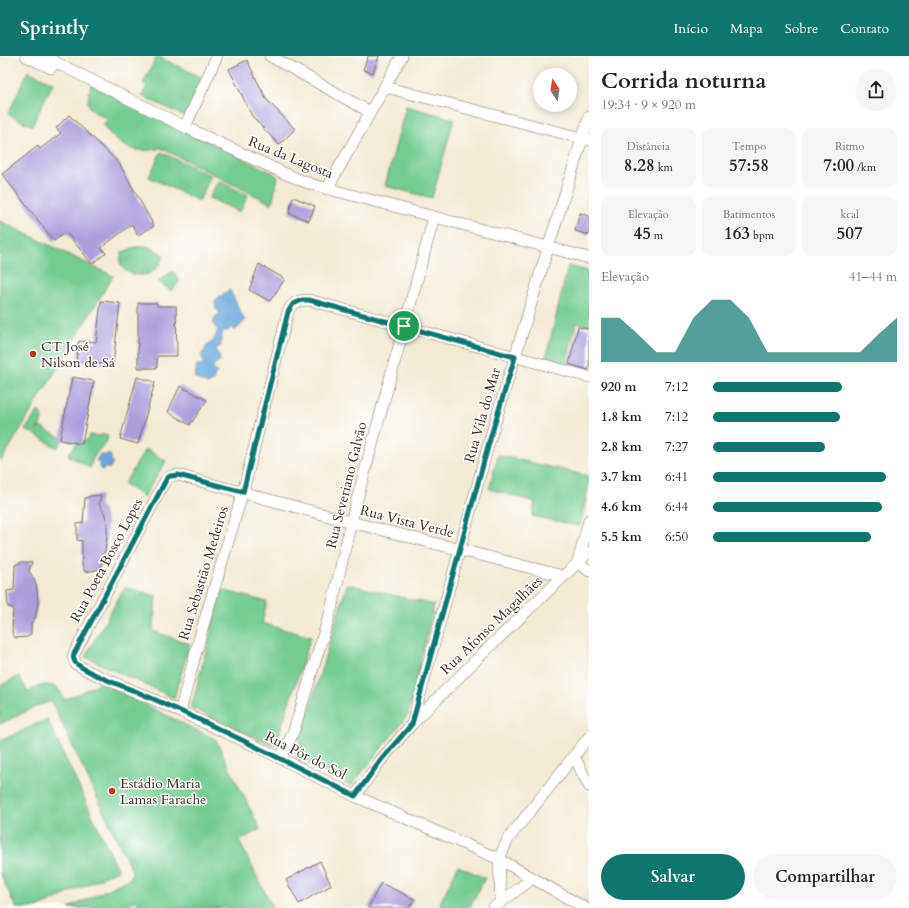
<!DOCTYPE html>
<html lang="pt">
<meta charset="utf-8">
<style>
:root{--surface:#fff;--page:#f6f6f6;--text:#222;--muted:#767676;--accent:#0f766e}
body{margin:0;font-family:Cardo,serif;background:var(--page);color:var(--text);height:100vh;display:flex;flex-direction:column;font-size:15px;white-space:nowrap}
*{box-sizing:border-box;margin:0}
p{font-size:13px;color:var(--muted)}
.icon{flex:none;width:22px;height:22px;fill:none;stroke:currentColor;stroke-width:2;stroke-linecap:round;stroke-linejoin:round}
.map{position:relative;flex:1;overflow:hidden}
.sheet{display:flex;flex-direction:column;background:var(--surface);width:320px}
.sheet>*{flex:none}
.needle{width:26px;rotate:347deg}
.tools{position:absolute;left:533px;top:12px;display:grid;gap:8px}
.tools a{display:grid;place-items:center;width:44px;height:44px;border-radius:50%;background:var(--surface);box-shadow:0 2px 10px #0003;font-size:20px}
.pin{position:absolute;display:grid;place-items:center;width:34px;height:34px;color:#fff;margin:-17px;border:2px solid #fff;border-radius:50%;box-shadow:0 1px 4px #0007}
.round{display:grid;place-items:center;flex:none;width:42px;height:42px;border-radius:21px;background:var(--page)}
.headline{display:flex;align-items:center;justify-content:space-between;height:68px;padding:0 12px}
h1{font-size:22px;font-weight:700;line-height:30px}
.figures{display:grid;grid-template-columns:repeat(3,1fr);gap:6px;height:68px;padding:4px 12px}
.figures div{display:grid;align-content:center;border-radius:10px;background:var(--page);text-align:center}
.figures b{font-size:17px;font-weight:700}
.figures small{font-size:11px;font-weight:400}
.figures p{font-size:11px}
.chart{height:112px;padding:8px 12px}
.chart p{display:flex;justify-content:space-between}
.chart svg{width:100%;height:72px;margin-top:4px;fill:var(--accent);opacity:.7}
.cta{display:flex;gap:8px;margin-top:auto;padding:8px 12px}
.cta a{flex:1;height:46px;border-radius:24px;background:var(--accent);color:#fff;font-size:16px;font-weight:700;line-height:46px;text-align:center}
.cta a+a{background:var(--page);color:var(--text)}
ul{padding:0 12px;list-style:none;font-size:13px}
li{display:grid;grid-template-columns:64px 48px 1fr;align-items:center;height:30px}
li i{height:10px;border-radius:5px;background:var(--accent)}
header{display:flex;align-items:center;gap:24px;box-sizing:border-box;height:56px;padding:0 20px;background:var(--accent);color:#fff}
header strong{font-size:19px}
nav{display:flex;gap:22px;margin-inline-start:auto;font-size:14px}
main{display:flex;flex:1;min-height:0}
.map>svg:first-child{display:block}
</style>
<header>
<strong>Sprintly</strong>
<nav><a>Início</a><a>Mapa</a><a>Sobre</a><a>Contato</a></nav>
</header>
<main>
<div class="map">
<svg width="589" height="852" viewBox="0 0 589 852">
<rect width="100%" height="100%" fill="#fff"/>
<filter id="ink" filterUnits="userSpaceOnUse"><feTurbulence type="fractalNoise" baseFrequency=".025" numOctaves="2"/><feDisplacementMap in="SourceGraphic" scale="8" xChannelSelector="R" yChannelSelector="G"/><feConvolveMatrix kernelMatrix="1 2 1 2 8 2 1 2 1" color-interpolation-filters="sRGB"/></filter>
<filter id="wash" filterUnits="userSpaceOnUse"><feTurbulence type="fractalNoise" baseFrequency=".012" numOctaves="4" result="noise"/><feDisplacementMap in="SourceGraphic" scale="16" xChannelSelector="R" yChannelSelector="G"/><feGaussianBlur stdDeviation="0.9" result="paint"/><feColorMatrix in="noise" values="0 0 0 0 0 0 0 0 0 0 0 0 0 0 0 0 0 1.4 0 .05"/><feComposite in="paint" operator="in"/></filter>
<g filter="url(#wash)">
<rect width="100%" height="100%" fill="#f3ead4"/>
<g fill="#75cc91" stroke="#587b58">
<path d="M157,0L203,22L184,60L142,40L147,30L143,27Z"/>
<path d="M28,15L53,27L32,70L8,58Z"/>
<path d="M91,29L273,117L278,121L272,148L161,92C134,99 119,91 103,69L108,63C87,53 85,53 91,29Z"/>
<path d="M406,50L454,63L432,142L385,130Z"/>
<path d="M161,96L211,120L199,145L149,121Z"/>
<path d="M218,125L248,139L240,156L209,142Z"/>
<path d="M0,165L113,220L0,407Z"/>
<path d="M147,190L161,197L164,200C161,207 157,213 150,217C140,222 121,218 120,205C120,203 122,199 122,196L135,191Z"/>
<path d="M568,210L589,215V270L576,267L566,311L545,306Z"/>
<path d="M173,215L180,225L171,235L158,225Z"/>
<path d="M38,355L43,359L40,370L32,377L25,374Z"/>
<path d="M40,371L63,383L57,392L34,378Z"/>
<path d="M105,378L108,379C108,389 100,391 95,399C92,403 92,407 90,412L68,399L76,388L87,384L90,379L98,380Z"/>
<path d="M146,393L166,405L144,441L124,428Z"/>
<path d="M498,399L589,420V429L580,470L532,460L535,446L489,433Z"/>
<path d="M347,528L434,549L408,659L351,730L295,701Z"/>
<path d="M125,531L156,540L153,575L190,588L174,642L85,601Z"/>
<path d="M222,534L267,546L262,567L311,581L275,690L191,652Z"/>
<path d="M19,620L28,636C40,629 43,627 57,631L65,644L100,627L215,683L260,773L239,785L273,852H140L136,844L129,847L131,852H69L131,822L132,815L51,645L37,650L0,668V630Z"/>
<path d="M47,663L118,814L37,852H16L0,817V685Z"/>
<path d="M458,810L485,822L469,852H445L439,849Z"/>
</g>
<g fill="#67a8db" stroke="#51697c">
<path d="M230,234L245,265L235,275L232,271L228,275H223L220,288L221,290L217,292L216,294C218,299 222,302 218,307L214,308L213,313L217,316L214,320V324L208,328L196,323C195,318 196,314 197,309H201L204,306L201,299L205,294L207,289L213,286L218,274C213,270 213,266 215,261L221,257L216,253L215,246L223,238Z"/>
<path d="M108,397L111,400V404L113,406L109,413L106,411L103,414L100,413L99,409L100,407L96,405L100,398L104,400Z"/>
</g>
<g id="blocks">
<g fill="#aa9fdb">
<path d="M368,0H379L373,17L363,14Z"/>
<path d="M247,4L266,43L295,73L279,89L252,60L229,13Z"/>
<path d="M69,59L119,107L154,170L138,179L132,168L101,192L106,197L92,208L66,176L54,185L2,118L38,90L40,93L61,77L56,72Z"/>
<path d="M293,141L315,150L309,165L289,157Z"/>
<path d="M580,157L589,160V179L575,175Z"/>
<path d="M259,208L285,223L270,245L249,234Z"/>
<path d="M101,245L120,247L113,309L76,306L79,285L96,286Z"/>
<path d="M138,247H157V250H176L177,300H157V312H138Z"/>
<path d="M578,271L589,273V314L569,308Z"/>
<path d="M72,321L94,325L82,388L60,384Z"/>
<path d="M137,321L155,326L138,388L120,383Z"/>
<path d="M180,330L207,344L190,369L168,356Z"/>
<path d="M101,439L99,448L104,456L107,466V480L105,495L101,501V512L96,514L85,516L82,509V485L77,484V468L83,467L85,442L91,440Z"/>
<path d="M22,506H32L29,515L34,523L37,533L38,547L35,562L31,568V578L27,581L15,582L12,576L13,552L8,551L7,535L14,534L15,509Z"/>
<path d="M320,805L331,829L299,848L286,824Z"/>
<path d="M381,827L414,843L409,852H368Z"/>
</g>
</g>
</g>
<g filter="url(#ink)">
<use href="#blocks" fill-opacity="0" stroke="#7b6d5e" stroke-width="1"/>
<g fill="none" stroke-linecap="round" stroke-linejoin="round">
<g stroke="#7b6d5e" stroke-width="12">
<g id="minor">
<path d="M26,0L51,12"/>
<path d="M43,0L185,71L286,118L310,128L589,202"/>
<path d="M270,0L370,56"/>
<path d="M385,31L589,84"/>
<path d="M185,71L217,0"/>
<path d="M327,133L402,0"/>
<path d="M578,506L589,464"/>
<path d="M578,506L589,515"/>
<path d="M563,520L351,466L178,419C172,419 169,420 165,425L74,598L73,601L76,608L90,616L157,645L264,694L355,740L499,803L585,852"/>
<path d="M180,656L202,573L243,436L288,256C292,246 299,244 309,244L589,321"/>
<path d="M412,668L490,383L548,192L589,61"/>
<path d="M574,700L589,730"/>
<path d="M280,702L287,690L294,674L331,554L351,466L434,161"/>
<path d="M355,740L381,704L412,668L483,597L589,496"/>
<path d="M501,847L499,803L508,783L589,681"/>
<path d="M493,852L533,822"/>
</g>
</g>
<use href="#minor" stroke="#fff" stroke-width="11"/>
</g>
</g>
<g fill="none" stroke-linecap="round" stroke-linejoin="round" filter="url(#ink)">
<g stroke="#fff" stroke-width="8">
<path id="route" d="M302,244H309L515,301L490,383L412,668L381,704L355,740C282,703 210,667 135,635C122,630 83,616 75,606C73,603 73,601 74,598L167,422L170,420L178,419L243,436L288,256L293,248Z"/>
</g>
<use href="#route" stroke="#0f766e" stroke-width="5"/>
</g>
<g fill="#c8321e" stroke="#fff" stroke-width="1.5">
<circle cx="33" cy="298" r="4"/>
<circle cx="112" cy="735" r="4"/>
</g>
<g text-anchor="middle" stroke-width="3" stroke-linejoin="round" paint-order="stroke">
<g font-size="14" fill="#3b2a1e" stroke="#fff">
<text transform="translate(291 101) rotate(22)" y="5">Rua da Lagosta</text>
<text transform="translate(482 359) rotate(-74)" y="5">Rua Vila do Mar</text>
<text transform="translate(346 429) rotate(-76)" y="5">Rua Severiano Galvão</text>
<text transform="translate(407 465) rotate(14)" y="5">Rua Vista Verde</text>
<text transform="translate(106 504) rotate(-62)" y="5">Rua Poeta Bosco Lopes</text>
<text transform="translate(203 517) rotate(-73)" y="5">Rua Sebastião Medeiros</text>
<text transform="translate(491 569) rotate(-44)" y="5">Rua Afonso Magalhães</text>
<text transform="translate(306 699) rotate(27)" y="5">Rua Pôr do Sol</text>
</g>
<g font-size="14" fill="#3b2a1e" stroke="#fff" text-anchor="start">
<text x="41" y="295">CT José<tspan x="41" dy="16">Nilson de Sá</tspan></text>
<text x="120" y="732">Estádio Maria<tspan x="120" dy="16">Lamas Farache</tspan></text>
</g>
</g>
</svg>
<div class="tools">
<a><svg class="needle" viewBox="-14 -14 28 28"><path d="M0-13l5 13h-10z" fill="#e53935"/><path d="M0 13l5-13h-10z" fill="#767676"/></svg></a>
</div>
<div class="pin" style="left:404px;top:270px;background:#1e9e55"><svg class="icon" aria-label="arrive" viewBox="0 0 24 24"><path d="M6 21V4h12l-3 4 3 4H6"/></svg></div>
</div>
<section class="sheet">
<div class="headline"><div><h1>Corrida noturna</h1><p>19:34 · 9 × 920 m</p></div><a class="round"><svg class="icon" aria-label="share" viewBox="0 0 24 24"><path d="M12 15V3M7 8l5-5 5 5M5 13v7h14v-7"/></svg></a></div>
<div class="figures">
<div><p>Distância</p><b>8.28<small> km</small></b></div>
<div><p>Tempo</p><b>57:58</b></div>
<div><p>Ritmo</p><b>7:00<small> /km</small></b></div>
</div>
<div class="figures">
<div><p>Elevação</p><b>45<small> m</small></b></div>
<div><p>Batimentos</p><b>163<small> bpm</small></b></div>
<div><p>kcal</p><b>507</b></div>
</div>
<div class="chart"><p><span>Elevação</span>41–44 m</p>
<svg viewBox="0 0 160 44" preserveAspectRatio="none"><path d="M0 44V17L10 17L20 27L30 38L40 38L50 17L60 6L70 6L80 17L90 38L100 38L110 38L120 38L130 38L140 38L150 27L160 17V44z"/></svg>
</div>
<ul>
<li><b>920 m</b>7:12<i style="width:70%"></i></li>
<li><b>1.8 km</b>7:12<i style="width:69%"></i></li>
<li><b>2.8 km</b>7:27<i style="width:61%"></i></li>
<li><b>3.7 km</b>6:41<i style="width:94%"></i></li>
<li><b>4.6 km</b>6:44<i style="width:92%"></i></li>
<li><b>5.5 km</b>6:50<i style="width:86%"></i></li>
</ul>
<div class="cta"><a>Salvar</a><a>Compartilhar</a></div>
</section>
</main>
